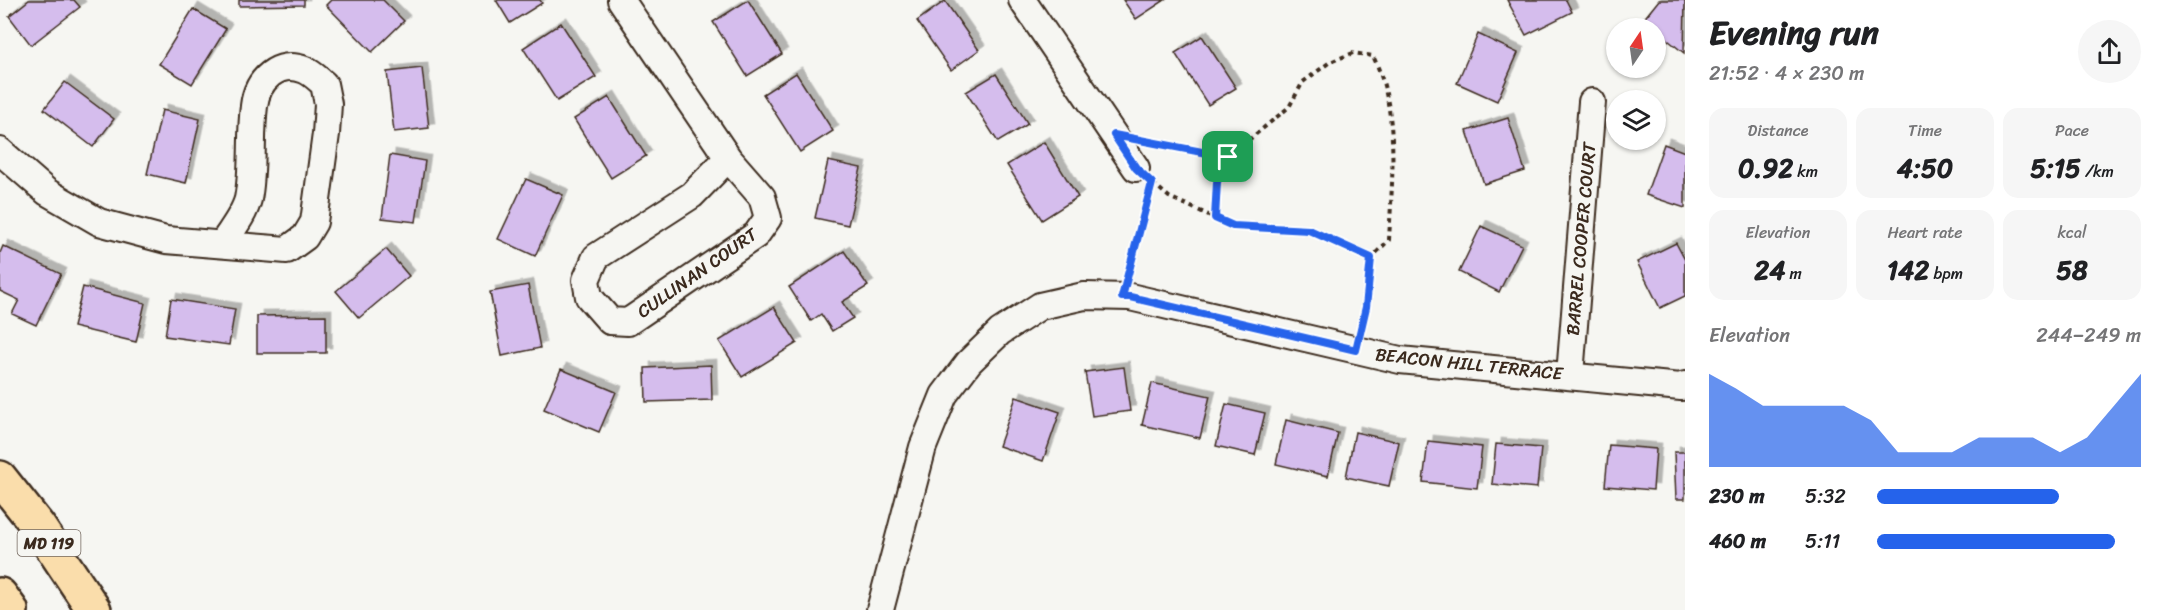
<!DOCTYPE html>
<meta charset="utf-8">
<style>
:root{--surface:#fff;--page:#f6f6f6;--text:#202124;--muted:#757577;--accent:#2563eb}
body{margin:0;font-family:Sriracha,sans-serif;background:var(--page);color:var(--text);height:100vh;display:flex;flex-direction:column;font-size:22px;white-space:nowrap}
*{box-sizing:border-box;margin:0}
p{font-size:20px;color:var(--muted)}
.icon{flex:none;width:33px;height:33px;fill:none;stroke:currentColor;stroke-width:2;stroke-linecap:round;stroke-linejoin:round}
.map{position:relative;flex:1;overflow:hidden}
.details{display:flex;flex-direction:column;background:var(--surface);width:480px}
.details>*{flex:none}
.needle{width:39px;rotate:13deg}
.controls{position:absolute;left:1606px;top:18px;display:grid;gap:12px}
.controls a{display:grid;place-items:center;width:60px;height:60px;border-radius:50%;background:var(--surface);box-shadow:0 2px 4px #0004;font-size:30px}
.pin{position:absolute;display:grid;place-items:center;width:51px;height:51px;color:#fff;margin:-26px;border-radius:12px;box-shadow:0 3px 9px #0006}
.round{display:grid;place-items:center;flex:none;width:63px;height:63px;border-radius:32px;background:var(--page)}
.overview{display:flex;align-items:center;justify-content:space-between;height:102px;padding:0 24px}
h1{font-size:33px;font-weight:700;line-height:45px}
.figures{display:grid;grid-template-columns:repeat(3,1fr);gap:9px;height:102px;padding:6px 24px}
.figures div{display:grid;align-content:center;border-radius:15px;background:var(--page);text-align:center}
.figures b{font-size:26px;font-weight:700}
.figures small{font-size:16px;font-weight:400}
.figures p{font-size:16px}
.chart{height:168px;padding:12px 24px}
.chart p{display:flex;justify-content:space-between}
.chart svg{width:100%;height:108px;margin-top:6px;fill:var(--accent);opacity:.7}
ul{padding:0 24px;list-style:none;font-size:20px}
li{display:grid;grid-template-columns:96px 72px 1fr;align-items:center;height:45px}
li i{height:15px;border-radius:8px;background:var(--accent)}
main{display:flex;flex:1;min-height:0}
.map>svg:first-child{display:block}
</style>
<main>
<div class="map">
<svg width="1685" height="610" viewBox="0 0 1685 610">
<defs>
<filter id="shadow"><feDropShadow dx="5.5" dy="-5.5" stdDeviation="0" flood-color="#0004"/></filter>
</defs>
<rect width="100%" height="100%" fill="#f6f6f2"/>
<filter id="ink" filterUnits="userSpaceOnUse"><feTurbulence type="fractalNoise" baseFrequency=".0167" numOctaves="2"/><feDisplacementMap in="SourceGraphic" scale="12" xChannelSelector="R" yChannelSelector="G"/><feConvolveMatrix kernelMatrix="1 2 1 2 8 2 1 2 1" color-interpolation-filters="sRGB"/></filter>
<g filter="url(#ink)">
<g fill="#d5bded" stroke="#3b2a1e" stroke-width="1.5" filter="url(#shadow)">
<path d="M29,0H74L80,7L31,45L9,16Z"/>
<path d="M239,0H304V5L239,6Z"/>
<path d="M331,0H383L404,21L372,52L326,5Z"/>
<path d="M496,0H540L542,3L510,23Z"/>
<path d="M748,0L782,54L747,76L713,22Z"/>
<path d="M1123,0H1165L1136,19Z"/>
<path d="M1507,0H1566L1572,12L1526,35Z"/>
<path d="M1659,0H1685L1684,53L1643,20Z"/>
<path d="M945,1L979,50L951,70L917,21Z"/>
<path d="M193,9L226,29L192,84L159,64Z"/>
<path d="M561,23L596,77L557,101L523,48Z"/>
<path d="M1478,34L1518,53L1497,101L1457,83Z"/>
<path d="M1202,36L1236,88L1208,105L1175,53Z"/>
<path d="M422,68L429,128L394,132L387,72Z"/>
<path d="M796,73L833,131L800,152L763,94Z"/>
<path d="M996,74L1028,124L998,142L966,92Z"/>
<path d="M65,82L114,119L93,147L44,109Z"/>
<path d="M609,97L646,156L611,178L574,119Z"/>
<path d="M162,110L200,119L186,183L147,174Z"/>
<path d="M1508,118L1525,171L1484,184L1467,131Z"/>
<path d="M1044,142L1078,197L1042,220L1007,165Z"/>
<path d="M1664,144L1685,152V208L1646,195Z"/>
<path d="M390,155L425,161L416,222L382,218Z"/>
<path d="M828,161L861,168L848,225L815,218Z"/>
<path d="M526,179L563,195L535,256L498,239Z"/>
<path d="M1481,226L1522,245L1499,292L1459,272Z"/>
<path d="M1676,243L1685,260V296L1660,308L1637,262Z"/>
<path d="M3,246L61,274L36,325L12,314L19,300L0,291V253Z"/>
<path d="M386,249L409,276L359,318L336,291Z"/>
<path d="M844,251L868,286L842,302L853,318L832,331L821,314L811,321L789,287Z"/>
<path d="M528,285L540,348L502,356L490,292Z"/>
<path d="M83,287L145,303L136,342L73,327Z"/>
<path d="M171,299L235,309L229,345L165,336Z"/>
<path d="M774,307L797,343L742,377L719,341Z"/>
<path d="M326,315V353H257V316Z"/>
<path d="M711,365L712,400L646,402L645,368Z"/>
<path d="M1124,367L1130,411L1092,416L1085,372Z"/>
<path d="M561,369L616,392L599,432L544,409Z"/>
<path d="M1152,383L1210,396L1200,438L1142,425Z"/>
<path d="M1016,397L1060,412L1043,461L999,446Z"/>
<path d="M1226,404L1265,413L1255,455L1216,446Z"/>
<path d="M1286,420L1338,433L1328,476L1276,464Z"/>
<path d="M1355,432L1399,442L1389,486L1346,477Z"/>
<path d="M1428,441L1482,447L1477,488L1423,482Z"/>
<path d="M1496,444L1541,448L1537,488L1492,484Z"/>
<path d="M1609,445L1656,449L1653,490L1605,486Z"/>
<path d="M1674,452H1685V499H1676Z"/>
</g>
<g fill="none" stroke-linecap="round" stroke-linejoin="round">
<g stroke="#3b2a1e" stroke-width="30">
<g id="minor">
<path d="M621,0L728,158L762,197L768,218L756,235L628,322L610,321L589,297L586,280L596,257L692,195L728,158"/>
<path d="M1022,0L1136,168"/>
<path d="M0,151L47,192L99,222L166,240L287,250L305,237L314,222L326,134L328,104L324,84C318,79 312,73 305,70C278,59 257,80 254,106C250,136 254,169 248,199C244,215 232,229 223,243"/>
<path d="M1570,375L1592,102"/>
<path d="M880,610L923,447L944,395L969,362L1000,332L1040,306L1084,296L1130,297L1400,360L1681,387L1685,385"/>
</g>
</g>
<g stroke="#3b2a1e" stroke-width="38">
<g id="primary">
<path d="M0,478L38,526L94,610"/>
<path d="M0,595L11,610"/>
</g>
</g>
<g stroke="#3b2a1e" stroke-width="4" stroke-dasharray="4.5 4.5" stroke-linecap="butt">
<path d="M1149,142L1228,157"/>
<path d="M1153,183L1169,197L1233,226L1309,230L1371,258L1361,325"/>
<path d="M1215,218L1217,182L1228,157L1289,107L1303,82L1330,62L1353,53L1373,56C1400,112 1392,179 1389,240L1371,258"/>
<path d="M1128,273L1151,187"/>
</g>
<use href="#minor" stroke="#f6f6f2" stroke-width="26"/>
<use href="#primary" stroke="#faddab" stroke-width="33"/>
</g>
</g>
<g fill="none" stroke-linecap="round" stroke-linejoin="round" filter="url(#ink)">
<g stroke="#fff" stroke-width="12">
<path id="route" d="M1114,135L1228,157L1217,182L1215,218L1233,226L1309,230L1371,258L1366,307L1356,350L1130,297H1122L1152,183L1136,168Z"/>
</g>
<use href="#route" stroke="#2563eb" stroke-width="8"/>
</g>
<g text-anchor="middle" stroke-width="4.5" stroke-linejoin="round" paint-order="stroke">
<rect fill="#f6f6f2" stroke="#73675e" stroke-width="1.5" x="17.5" y="530" width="63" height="26" rx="4.5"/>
<g font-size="16" font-weight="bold" fill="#3b2a1e">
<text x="49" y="549">MD 119</text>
</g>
<g font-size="18" fill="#3b2a1e" stroke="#f6f6f2">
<text transform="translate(1581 239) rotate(-85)" y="6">BARREL COOPER COURT</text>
<text transform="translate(697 273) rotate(-35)" y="6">CULLINAN COURT</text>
<text transform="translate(1469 364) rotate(6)" y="6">BEACON HILL TERRACE</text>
</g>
</g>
</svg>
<div class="controls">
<a><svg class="needle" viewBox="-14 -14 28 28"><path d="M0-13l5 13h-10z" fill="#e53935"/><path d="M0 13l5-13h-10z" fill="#757577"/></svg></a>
<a><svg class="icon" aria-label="layers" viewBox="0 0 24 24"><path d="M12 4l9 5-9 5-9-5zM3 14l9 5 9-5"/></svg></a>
</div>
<div class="pin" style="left:1228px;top:157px;background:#1e9e55"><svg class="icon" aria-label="arrive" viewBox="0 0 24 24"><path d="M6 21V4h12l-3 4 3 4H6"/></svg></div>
</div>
<section class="details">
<div class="overview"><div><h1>Evening run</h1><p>21:52 · 4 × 230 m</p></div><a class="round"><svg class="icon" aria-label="share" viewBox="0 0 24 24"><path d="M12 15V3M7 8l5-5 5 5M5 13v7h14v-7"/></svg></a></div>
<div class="figures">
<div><p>Distance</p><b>0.92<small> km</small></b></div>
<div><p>Time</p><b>4:50</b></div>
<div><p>Pace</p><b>5:15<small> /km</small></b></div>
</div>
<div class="figures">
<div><p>Elevation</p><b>24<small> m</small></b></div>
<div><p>Heart rate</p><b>142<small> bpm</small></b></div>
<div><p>kcal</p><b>58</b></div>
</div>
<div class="chart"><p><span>Elevation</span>244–249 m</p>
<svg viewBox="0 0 160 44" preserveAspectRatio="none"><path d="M0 44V6L10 12L20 19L30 19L40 19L50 19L60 25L70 38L80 38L90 38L100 32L110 32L120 32L130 38L140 32L150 19L160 6V44z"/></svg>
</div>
<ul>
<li><b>230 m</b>5:32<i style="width:69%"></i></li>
<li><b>460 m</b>5:11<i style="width:90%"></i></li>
</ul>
</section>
</main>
